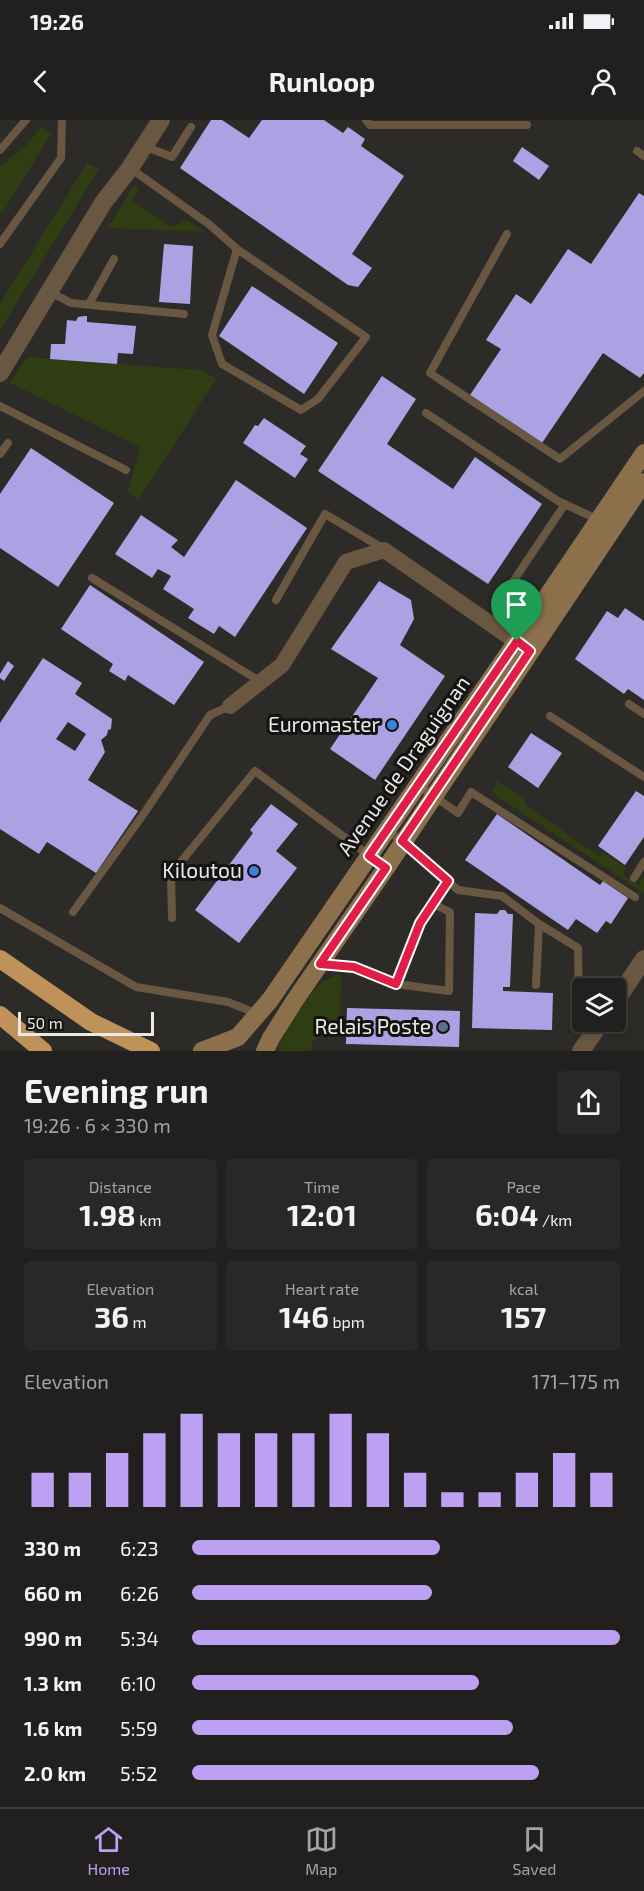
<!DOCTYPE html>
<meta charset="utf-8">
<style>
:root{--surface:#21201e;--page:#292827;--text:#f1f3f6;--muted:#a2a3a4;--line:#3e3e3c;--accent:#bca0f2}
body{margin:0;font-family:"Exo 2",sans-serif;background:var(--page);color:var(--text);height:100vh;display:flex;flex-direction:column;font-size:22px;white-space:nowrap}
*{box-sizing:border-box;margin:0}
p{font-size:20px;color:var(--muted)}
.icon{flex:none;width:33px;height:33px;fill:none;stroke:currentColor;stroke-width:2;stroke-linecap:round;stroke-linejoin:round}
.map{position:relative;height:931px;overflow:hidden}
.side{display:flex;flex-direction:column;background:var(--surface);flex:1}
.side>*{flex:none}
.fabs{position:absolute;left:572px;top:858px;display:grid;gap:12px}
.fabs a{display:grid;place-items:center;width:54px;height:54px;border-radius:6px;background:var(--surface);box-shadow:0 3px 9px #0003,0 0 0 2px var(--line);font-size:30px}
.scale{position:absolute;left:18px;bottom:15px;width:136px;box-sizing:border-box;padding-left:6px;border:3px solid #eae9e7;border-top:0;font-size:16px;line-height:21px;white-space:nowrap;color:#eae9e7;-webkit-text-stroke:4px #141312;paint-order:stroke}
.pin{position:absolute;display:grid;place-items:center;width:51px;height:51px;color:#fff;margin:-62px -26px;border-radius:50% 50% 50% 0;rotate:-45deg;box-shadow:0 0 6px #0007}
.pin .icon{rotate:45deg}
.round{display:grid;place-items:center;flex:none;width:63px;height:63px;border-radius:6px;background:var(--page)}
.summary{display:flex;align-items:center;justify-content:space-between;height:102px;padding:0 24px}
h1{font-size:33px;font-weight:700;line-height:45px}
.stats{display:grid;grid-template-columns:repeat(3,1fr);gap:9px;height:102px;padding:6px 24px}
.stats div{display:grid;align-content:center;border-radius:6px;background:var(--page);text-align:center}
.stats b{font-size:30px;font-weight:700}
.stats small{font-size:16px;font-weight:400}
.stats p{font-size:16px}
.chart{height:168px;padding:12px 24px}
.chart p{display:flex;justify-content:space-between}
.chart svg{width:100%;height:108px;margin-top:6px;stroke:var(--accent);stroke-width:6}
ul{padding:0 24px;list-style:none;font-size:20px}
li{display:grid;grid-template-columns:96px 72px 1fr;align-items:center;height:45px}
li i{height:15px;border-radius:8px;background:var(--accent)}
.status{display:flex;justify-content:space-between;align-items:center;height:42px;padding:0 30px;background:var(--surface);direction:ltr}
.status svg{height:16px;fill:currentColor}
header{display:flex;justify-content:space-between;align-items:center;height:78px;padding:0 24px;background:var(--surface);font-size:27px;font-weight:700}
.dock{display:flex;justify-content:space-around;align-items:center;height:84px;border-top:2px solid var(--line);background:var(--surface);font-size:16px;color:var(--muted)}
.dock a{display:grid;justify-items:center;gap:3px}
.dock .on{color:var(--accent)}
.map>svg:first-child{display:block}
</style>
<div class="status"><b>19:26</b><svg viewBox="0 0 49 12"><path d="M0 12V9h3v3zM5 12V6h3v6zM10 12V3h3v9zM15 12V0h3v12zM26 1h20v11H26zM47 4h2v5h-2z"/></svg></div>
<header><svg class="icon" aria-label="back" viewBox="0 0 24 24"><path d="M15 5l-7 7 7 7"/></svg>Runloop<svg class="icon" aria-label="person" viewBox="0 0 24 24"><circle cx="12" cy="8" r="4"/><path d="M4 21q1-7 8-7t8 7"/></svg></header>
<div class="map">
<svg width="644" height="931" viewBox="0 0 644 931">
<rect width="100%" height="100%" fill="#2c2b28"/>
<g fill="#303c11">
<path d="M40,8L51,14L3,92L0,91V46L27,25Z"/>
<path d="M87,43L99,49L0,210V184Z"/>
<path d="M134,65L139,69L132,80L172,107L187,100L205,112L108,108Z"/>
<path d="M27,237L199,250L217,258L138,380L128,371L140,327L10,263Z"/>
<path d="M497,661L526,680L524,684L599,736L603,732L626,748L623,755L639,765L644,756V773L492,673Z"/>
<path d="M341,853L340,912L313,920L311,931H278C280,917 311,869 324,861C329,858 335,856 341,853Z"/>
</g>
<g fill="#aaa2e2" fill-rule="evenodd">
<path d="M211,0H222L249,18L262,0H324L343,13L348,7L365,19L361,26L404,56L352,134L372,148L358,167L348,165L180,48Z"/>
<path d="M522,27L549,46L539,60L513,41Z"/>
<path d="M639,73L644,76V253L640,258L603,233L542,323L470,275L501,229L486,220L516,174L531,184L568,129L591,144Z"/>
<path d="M164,124L193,126L190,184L159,182Z"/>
<path d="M252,166L338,223L304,274L219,216Z"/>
<path d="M84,196H87V202L136,206L133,234L118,233L117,244L50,239L51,224H65L67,200L76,201L78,197Z"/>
<path d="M382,256L416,279L387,324L453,369L475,337L542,384L488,464L318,351Z"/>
<path d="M264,298L306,326L300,334L308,339L295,358L243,323L255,305L258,306Z"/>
<path d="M31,328L114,383L58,467L0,428V374Z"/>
<path d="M236,360L307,408L235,517L219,506L214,514L188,498L194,489L163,469L171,456L158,449L152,458L115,434L141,395L178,420L171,427L184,437Z"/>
<path d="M379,461L411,480L414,499L400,525L445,556L375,660L330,629L378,558L331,529Z"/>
<path d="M90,465L204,542L174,585L128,555L125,561L109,551L113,544L61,509Z"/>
<path d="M625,488L644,501V580L628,569L624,574L575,539L607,491L618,498Z"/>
<path d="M43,538L82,563L75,574L112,599L111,609L108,610L107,615L101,620L105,632L88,660L138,691L96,753L47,722L39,734L0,709V603ZM68,602L86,614L75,631L56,619Z"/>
<path d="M8,541L14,546L4,561L0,558V554Z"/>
<path d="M531,613L562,633L538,668L508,647Z"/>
<path d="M636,671L644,676V717L625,745L598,726Z"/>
<path d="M271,684L298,704L276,731L297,748L239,823L195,790L253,713L250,710Z"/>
<path d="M497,694L600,765L603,761L628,778L611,804L606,801L597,813L576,799L568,810L465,740Z"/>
<path d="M500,790H505L508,794H513L510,867H503V871L553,873L552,910L472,908L475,793L497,794Z"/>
<path d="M347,888L460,891L459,927L346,924Z"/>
</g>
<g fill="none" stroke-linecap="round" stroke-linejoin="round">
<g stroke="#695741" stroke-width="8">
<path d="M366,0L370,5H527"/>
<path d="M144,26L172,37L191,7"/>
<path d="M0,30L26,0"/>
<path d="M637,31L644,36"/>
<path d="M130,48L210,105L237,129L366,217L318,279L301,290L222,244L212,215L237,129"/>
<path d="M507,114L430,253L560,339L644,271"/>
<path d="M0,124L61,38L62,0"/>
<path d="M50,172L71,183L184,194"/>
<path d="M89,184L114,139"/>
<path d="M0,286L126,350"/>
<path d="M426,293L558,381L599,400"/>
<path d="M0,334L8,323"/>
<path d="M92,458L261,562"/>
<path d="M276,480L325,394L384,429"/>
<path d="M500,481L565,384"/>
<path d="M629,584L644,594"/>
<path d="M550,596L644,657"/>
<path d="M418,665L458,693L471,672L635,777"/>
<path d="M388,710L458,770L502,776L539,804L536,865"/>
<path d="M634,758L644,742"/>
<path d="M0,788L136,867L228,882L258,894"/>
<path d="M73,792L145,692L210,595L230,586"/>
<path d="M172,798L171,754L255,651L386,748"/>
<path d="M539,804L578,828L579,888L582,894"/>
<path d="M320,844L354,847L396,864L420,803L448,761"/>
<path d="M396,864L449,871L450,792L433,784"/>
<path d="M585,902L591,915"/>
</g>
<path stroke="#695741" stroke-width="16" d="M230,586L282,545L346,442L384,430L527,529"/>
<g stroke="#695741" stroke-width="18">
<path d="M0,253L103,83L130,48L161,0"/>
<path d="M615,882L644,839"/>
<path d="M581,931L601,902"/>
</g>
<g stroke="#8c6f4b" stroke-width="18">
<path d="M202,931L238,917L270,880L517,521L644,333"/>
<path d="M265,931L271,918L295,880L386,748L644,362"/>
</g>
<g stroke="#bf9259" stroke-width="18">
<path d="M0,839L91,902L151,931"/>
<path d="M0,895L43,931"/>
</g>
</g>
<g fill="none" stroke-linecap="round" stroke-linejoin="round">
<g stroke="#fff" stroke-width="12">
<path id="route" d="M517,521L530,531L402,721L448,761L420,803L396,864L354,847L320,844L386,748L369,736Z"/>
</g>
<use href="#route" stroke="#e11d48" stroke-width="8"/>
</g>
<g fill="#3f7fe0" stroke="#141312" stroke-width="2">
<circle cx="392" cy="605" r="6"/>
<circle cx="254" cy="751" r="6"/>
</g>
<circle fill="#5c6f8a" stroke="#141312" stroke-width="2" cx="443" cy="907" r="6"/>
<g text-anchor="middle" stroke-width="6" stroke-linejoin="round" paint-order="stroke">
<g font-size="21" fill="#eae9e7" stroke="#141312" text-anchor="end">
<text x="380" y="612">Euromaster</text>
<text x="242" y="758">Kiloutou</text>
<text x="431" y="914">Relais Poste</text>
</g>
<g font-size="21" fill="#eae9e7" stroke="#141312">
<text transform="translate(404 646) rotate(-55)" y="7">Avenue de Draguignan</text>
</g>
</g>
</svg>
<div class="fabs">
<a><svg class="icon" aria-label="layers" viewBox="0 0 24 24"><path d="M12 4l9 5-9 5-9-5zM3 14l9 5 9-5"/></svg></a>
</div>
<div class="scale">50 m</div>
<div class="pin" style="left:517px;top:521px;background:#1e9e55"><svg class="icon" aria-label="arrive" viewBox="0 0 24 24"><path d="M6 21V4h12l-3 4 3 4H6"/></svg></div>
</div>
<section class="side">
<div class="summary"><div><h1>Evening run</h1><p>19:26 · 6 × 330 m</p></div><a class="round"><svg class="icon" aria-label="share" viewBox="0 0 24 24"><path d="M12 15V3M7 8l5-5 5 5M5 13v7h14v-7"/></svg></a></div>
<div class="stats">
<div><p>Distance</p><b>1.98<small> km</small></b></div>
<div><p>Time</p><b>12:01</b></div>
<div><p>Pace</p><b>6:04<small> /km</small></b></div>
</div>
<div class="stats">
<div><p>Elevation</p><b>36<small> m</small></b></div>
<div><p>Heart rate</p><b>146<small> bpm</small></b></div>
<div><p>kcal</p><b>157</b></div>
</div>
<div class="chart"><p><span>Elevation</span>171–175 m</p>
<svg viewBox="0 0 160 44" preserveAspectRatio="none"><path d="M5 44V30M15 44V30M25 44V22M35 44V14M45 44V6M55 44V14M65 44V14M75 44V14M85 44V6M95 44V14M105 44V30M115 44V38M125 44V38M135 44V30M145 44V22M155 44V30"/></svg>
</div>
<ul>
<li><b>330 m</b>6:23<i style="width:58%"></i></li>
<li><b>660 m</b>6:26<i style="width:56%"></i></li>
<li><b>990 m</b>5:34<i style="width:100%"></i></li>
<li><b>1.3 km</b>6:10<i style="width:67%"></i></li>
<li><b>1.6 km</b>5:59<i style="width:75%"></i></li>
<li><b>2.0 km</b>5:52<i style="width:81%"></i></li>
</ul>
</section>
<nav class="dock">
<a class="on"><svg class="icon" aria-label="home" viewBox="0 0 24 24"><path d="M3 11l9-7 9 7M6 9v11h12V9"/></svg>Home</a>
<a><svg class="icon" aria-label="map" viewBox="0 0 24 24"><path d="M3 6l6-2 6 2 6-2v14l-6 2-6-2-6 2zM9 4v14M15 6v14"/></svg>Map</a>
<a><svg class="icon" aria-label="saved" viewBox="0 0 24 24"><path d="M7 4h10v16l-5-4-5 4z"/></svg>Saved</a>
</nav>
